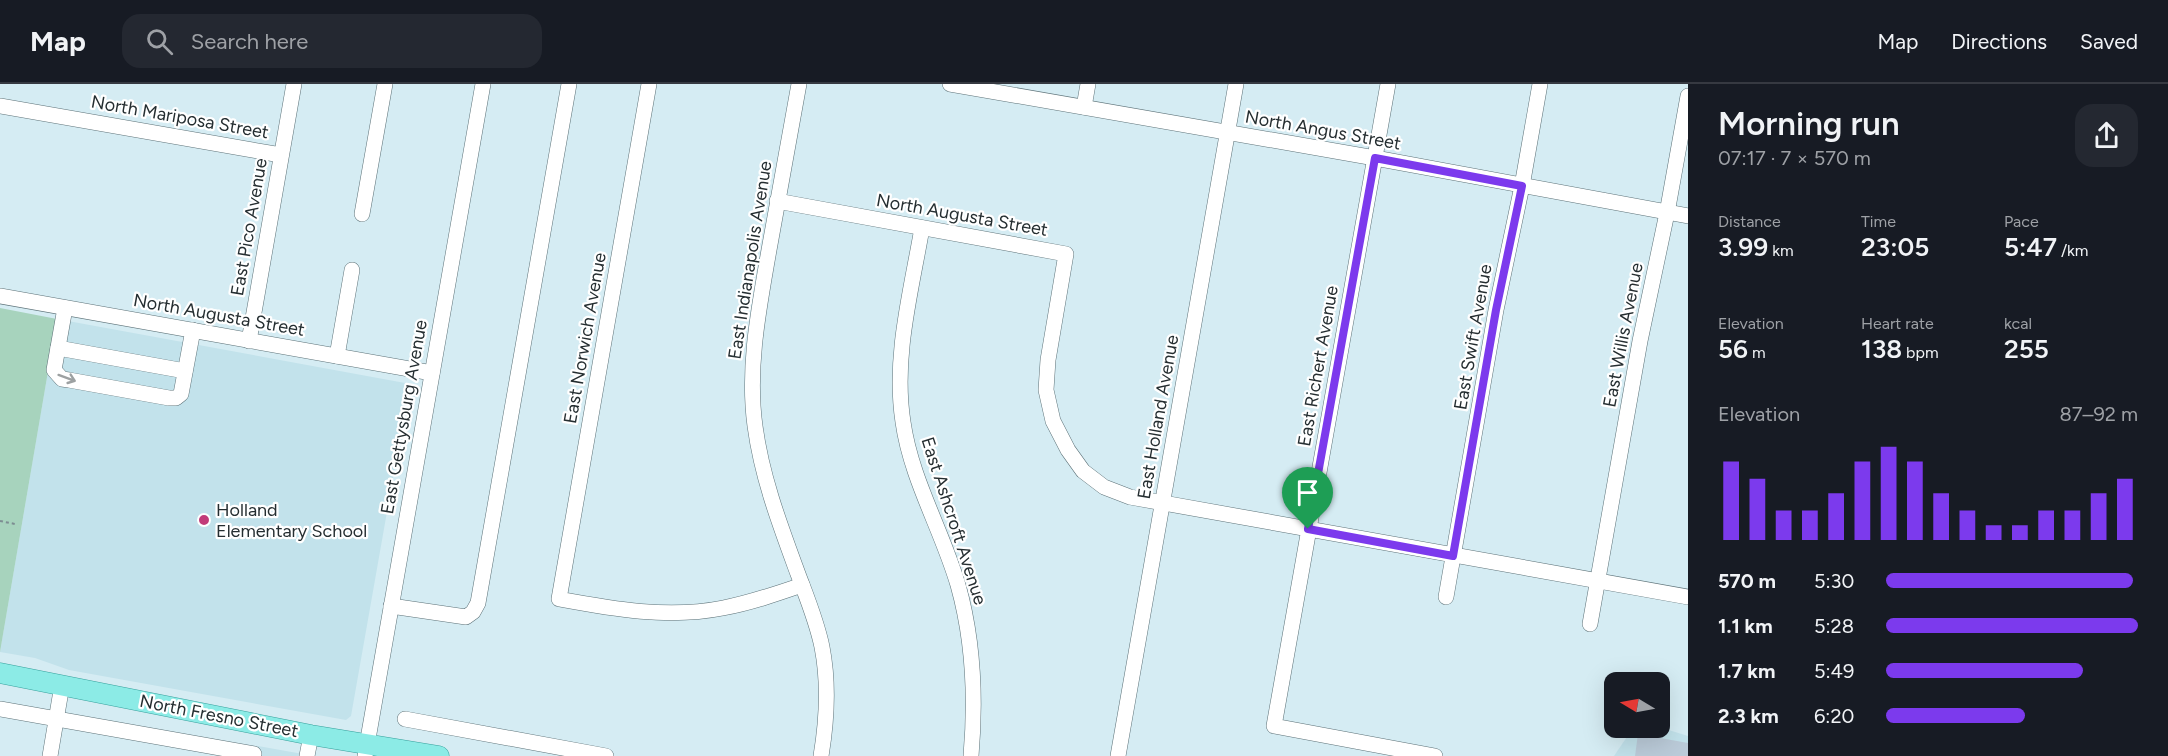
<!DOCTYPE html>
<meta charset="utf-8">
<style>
:root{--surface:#171b24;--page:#242831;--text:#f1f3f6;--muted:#9ea1a6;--line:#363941;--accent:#7c3aed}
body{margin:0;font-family:Figtree,sans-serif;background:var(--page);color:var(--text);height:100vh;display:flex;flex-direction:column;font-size:22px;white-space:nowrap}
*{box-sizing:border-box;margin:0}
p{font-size:20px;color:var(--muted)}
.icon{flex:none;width:33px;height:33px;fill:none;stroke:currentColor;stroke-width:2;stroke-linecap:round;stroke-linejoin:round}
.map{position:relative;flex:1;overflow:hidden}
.side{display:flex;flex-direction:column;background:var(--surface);width:480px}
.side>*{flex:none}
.needle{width:39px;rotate:280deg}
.controls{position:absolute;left:1604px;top:588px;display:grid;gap:12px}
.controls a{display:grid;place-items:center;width:66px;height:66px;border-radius:12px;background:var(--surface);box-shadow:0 6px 24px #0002;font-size:30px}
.pin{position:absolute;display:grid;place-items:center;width:51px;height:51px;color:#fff;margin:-62px -26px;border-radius:50% 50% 50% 0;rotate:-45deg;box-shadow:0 0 6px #0007}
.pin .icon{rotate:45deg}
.round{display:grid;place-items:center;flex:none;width:63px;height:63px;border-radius:18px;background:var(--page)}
.overview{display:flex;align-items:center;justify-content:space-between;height:102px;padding:0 30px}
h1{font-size:33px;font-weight:600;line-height:45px}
.metrics{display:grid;grid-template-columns:repeat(3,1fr);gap:9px;height:102px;padding:6px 30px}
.metrics div{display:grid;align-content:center}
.metrics b{font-size:26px;font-weight:600}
.metrics small{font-size:16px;font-weight:400}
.metrics p{font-size:16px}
.chart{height:168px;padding:12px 30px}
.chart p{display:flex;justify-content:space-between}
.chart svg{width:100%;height:108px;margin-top:6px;stroke:var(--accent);stroke-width:6}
ul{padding:0 30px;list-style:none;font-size:20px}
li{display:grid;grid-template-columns:96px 72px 1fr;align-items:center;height:45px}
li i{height:15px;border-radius:8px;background:var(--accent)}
header{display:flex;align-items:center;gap:36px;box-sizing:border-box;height:84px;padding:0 30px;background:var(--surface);border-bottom:2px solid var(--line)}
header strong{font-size:28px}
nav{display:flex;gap:33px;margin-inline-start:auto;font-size:21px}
.search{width:420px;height:54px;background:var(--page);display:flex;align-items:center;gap:15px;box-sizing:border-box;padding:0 21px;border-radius:18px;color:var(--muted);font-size:22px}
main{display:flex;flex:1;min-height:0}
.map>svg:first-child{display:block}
</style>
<header>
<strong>Map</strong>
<div class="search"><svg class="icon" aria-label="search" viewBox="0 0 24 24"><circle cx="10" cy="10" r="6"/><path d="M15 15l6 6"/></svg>Search here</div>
<nav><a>Map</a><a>Directions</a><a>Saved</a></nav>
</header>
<main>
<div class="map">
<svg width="1688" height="672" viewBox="0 0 1688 672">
<rect width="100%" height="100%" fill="#d5ecf3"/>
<g fill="#c2e2eb">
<path d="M57,235L405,299L409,303L351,632L346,636L69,586L35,574L0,568Z"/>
<path d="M1659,643L1688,652V672H1614L1633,644Z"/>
<path d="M258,662L314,672H256Z"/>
</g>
<path fill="#a7d3bd" d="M0,224L57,235L0,568Z"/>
<path fill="#bbcbd9" d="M1638,650L1688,659V672H1635Z"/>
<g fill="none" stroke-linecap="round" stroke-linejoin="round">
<g stroke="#5d7278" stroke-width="16">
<g id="minor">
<path d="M649,0L559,515C613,525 668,535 723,524C750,519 776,510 802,501"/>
<path d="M799,0C789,55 779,110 769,166C759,224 747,283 755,342C762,394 780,441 798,490C807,514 817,538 822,563C829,599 827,636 821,672"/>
<path d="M950,0L1375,74L1688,132"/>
<path d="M1388,0L1274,642L1435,672"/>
<path d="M0,22L281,71"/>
<path d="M1084,23L1088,0"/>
<path d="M777,117L1066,170L1048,276L1046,306L1053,337L1068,366L1083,387L1104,403L1130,413L1688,513"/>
<path d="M362,130L385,0"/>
<path d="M922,144C911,208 893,273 903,338C911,395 942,446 958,501C974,558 976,614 971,672"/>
<path d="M0,212L432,289"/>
<path d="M65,224L54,286L62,295L69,296L169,314H176L181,310L193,246"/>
<path d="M249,257L294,0"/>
<path d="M58,264L185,287"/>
<path d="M337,272L352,186"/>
<path d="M1446,513L1496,226L1522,102L1540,0"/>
<path d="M391,522L466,533L473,528L478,519L569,0"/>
<path d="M1590,540L1640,257L1667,129L1688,12"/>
<path d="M0,625L254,670"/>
<path d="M405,635L606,672"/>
<path d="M50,672L62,601"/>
<path d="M307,672L311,651"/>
<path d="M365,672L483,0"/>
<path d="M1118,672L1236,0"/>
</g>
</g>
<g stroke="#37a09c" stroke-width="21">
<path id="major" d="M0,589L311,651L439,672"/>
</g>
<path stroke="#7d8d92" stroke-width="2" stroke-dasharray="3 3" stroke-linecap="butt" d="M0,437L15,440"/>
<use href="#minor" stroke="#fff" stroke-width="15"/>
<use href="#major" stroke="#8cebe6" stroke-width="20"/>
</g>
<defs><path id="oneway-shaft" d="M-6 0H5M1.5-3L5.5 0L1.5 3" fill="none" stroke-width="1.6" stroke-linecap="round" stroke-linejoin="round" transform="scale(1.5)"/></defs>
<use stroke="#9da1a2" href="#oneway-shaft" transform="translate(67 294) rotate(20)"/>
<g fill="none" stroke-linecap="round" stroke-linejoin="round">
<g stroke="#fff" stroke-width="12">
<path id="route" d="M1375,74L1522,102L1496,226L1453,472L1308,445Z"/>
</g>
<use href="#route" stroke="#7c3aed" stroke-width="8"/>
</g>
<circle fill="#c23b79" stroke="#fff" stroke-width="2" cx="204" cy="436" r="6"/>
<g text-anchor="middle" stroke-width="4.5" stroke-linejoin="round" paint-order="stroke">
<g font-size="18" fill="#252e31" stroke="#fff">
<text transform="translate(180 33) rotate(10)" y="6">North Mariposa Street</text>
<text transform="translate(1323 46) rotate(10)" y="6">North Angus Street</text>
<text transform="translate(962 131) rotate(10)" y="6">North Augusta Street</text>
<text transform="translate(249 143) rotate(-80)" y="6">East Pico Avenue</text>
<text transform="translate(750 176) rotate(-81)" y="6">East Indianapolis Avenue</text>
<text transform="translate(219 231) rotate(10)" y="6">North Augusta Street</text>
<text transform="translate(1623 251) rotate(-79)" y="6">East Willis Avenue</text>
<text transform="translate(1473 253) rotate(-80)" y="6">East Swift Avenue</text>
<text transform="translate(585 254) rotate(-80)" y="6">East Norwich Avenue</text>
<text transform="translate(1318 282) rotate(-80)" y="6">East Richert Avenue</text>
<text transform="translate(404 333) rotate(-80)" y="6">East Gettysburg Avenue</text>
<text transform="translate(1158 333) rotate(-80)" y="6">East Holland Avenue</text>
<text transform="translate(954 437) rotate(72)" y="6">East Ashcroft Avenue</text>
<text transform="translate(219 632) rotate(11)" y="6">North Fresno Street</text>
</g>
<g font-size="18" fill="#252e31" stroke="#fff" text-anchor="start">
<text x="216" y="432">Holland<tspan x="216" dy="21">Elementary School</tspan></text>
</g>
</g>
</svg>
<div class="controls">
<a><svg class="needle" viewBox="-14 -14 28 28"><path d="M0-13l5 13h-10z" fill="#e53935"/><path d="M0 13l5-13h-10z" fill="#9ea1a6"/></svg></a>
</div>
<div class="pin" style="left:1308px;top:445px;background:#1e9e55"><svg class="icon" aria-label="arrive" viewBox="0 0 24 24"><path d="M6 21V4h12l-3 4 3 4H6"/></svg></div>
</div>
<section class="side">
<div class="overview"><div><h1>Morning run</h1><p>07:17 · 7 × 570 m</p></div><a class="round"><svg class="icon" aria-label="share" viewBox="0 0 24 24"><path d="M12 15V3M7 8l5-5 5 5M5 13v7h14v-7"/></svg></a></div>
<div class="metrics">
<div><p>Distance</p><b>3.99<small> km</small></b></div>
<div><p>Time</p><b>23:05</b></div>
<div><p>Pace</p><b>5:47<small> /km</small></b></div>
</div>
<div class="metrics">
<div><p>Elevation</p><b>56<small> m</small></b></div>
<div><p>Heart rate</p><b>138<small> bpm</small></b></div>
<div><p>kcal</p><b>255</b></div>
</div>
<div class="chart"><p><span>Elevation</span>87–92 m</p>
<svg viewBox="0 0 160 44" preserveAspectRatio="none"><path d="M5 44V12M15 44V19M25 44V32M35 44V32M45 44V25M55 44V12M65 44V6M75 44V12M85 44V25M95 44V32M105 44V38M115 44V38M125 44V32M135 44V32M145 44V25M155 44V19"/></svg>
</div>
<ul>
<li><b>570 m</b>5:30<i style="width:98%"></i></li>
<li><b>1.1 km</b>5:28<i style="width:100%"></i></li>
<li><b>1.7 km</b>5:49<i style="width:78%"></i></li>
<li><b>2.3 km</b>6:20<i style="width:55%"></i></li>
</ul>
</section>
</main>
